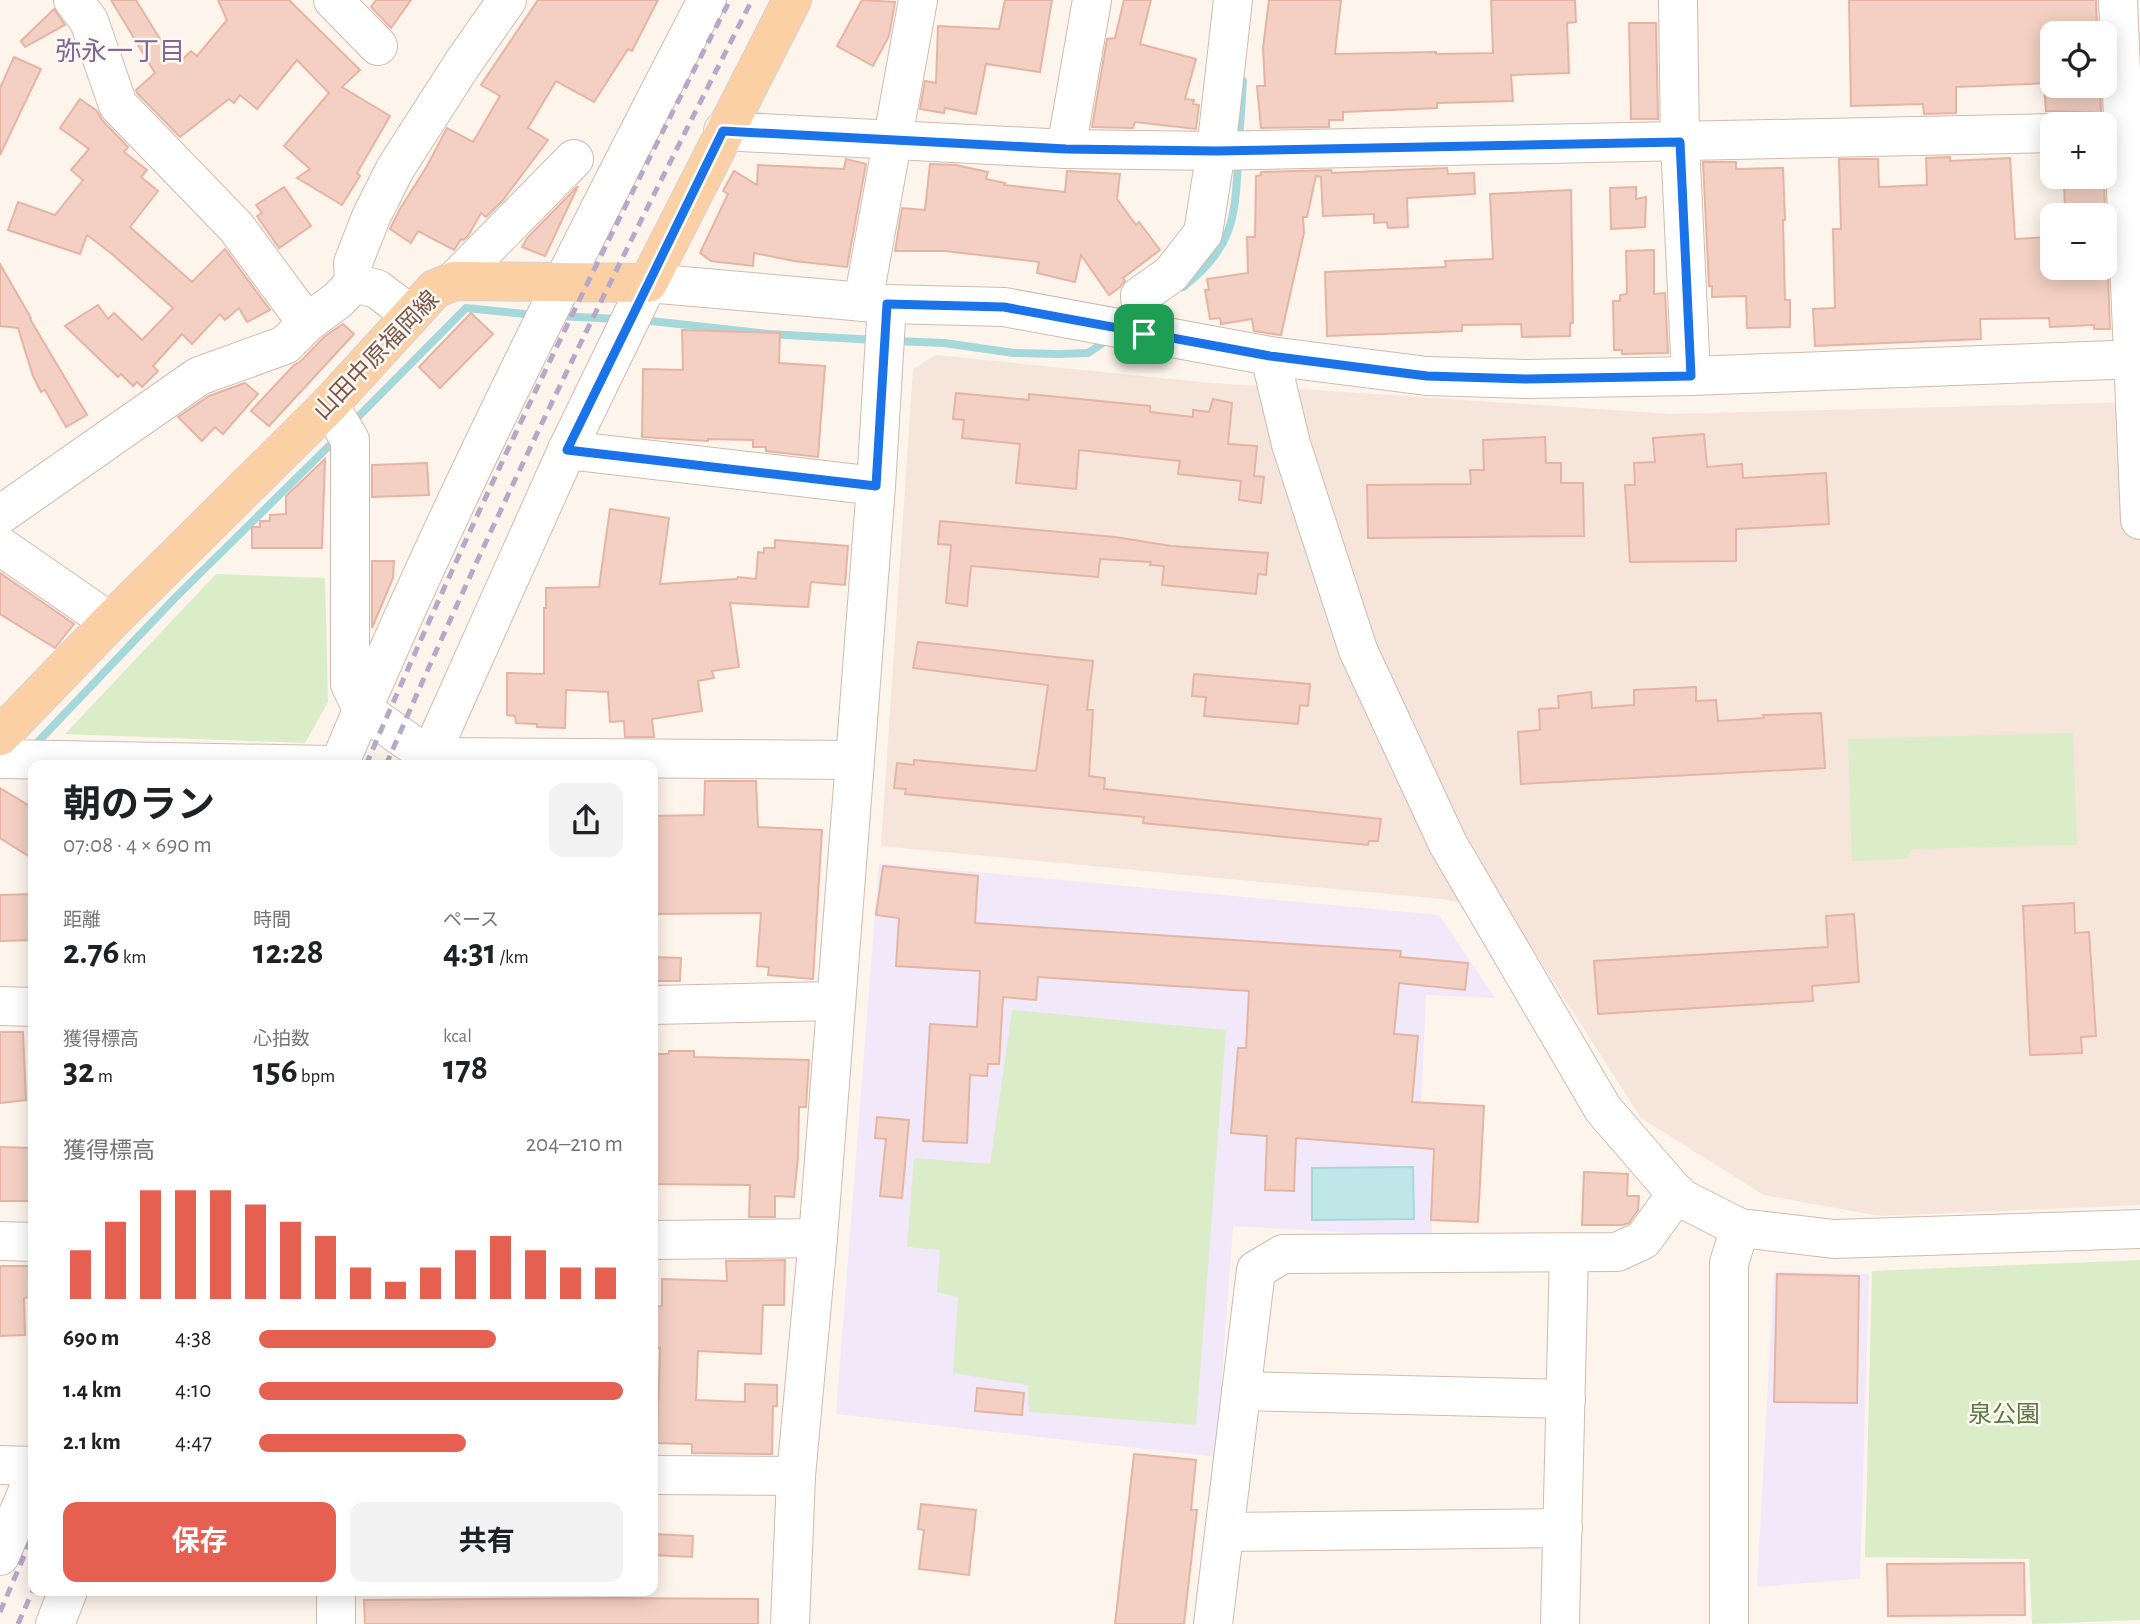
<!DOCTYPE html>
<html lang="ja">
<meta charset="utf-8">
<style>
:root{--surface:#fff;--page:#f2f2f2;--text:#202124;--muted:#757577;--accent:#e66051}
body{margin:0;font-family:"Alegreya Sans","Noto Sans JP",sans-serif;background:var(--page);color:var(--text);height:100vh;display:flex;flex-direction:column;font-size:26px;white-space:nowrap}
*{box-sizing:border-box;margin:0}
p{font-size:23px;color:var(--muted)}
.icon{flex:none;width:38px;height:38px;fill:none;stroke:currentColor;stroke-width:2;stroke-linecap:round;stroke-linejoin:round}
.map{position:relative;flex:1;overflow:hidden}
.drawer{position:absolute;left:28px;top:760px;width:630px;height:836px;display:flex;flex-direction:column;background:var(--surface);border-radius:14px;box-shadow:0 4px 18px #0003}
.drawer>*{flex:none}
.buttons{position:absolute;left:2040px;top:21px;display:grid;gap:14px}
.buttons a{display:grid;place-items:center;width:77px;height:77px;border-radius:14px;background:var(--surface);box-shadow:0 4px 18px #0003;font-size:35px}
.pin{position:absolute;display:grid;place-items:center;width:60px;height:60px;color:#fff;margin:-30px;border-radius:14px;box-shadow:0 4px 10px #0006}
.round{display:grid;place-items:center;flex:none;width:74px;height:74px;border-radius:14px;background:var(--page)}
.head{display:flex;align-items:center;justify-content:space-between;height:119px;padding:0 35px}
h1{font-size:38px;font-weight:700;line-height:52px}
.figures{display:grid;grid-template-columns:repeat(3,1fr);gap:10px;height:119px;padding:7px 35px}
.figures div{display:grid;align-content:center}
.figures b{font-size:35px;font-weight:700}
.figures small{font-size:19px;font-weight:400}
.figures p{font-size:19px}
.chart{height:196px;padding:14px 35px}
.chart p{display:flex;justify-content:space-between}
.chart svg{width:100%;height:126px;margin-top:7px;stroke:var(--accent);stroke-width:6}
.primary-button{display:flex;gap:14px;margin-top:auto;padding:14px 35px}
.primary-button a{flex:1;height:80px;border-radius:14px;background:var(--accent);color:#fff;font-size:28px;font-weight:700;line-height:80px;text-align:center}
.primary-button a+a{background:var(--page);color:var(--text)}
ul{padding:0 35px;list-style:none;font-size:23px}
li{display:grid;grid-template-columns:112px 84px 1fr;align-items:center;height:52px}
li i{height:18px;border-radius:9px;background:var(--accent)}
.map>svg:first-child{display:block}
</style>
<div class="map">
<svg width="2140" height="1624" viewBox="0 0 2140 1624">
<rect width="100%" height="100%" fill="#fdf4ec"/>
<path fill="#f5e5da" d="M936,355L1211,383L1671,414L2140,402V1205L1880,1216L1764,1195L1641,1118L1509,912L1442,899L881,846L913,369Z"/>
<g fill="#f1e8fa">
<path d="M879,863L1439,915L1495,998L1426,995L1419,1146L1432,1148V1237L1233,1226L1216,1457L836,1414Z"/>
<path d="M1774,1272L1869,1274L1860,1579L1757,1587Z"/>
</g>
<g fill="#dbecc9">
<path d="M216,574L325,578L328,702L305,743L65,734Z"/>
<path d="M2073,733L2077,845L1913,849L1905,859L1852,861L1848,739Z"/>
<path d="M1012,1010L1226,1030L1196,1425L1029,1412L1028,1385L953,1373L958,1297L937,1292L940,1250L907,1247L914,1158L990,1164Z"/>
<path d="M2140,1260V1620L2032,1624L2029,1559L1865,1557L1872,1271Z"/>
</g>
<path fill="#bfe7e8" stroke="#a5d8da" stroke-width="2" d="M1413,1167L1414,1219L1312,1220V1168Z"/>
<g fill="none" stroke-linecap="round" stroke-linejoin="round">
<g stroke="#a5d8da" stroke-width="8">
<path d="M1239,142L1243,81"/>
<path d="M1183,287C1232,249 1235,220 1238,162"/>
<path d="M558,316L618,319"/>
<path d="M642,320L769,334L876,340"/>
<path d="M896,341L944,343L1014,353L1059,354L1088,353L1109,339"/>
<path d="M351,424L466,308L534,315"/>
<path d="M32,748L175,598L337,438"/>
</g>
</g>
<g fill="#f3d0c3" stroke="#e6b4a3" stroke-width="2">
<path d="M111,0H136L163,44L179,63L191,51L197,56L227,20L218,0H289L360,70L342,87L390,116L357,173L360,176L342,205L297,178L310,169L284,146L329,93L297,60L257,109L240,95L234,103L229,99L180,137L137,93L136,90L155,73Z"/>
<path d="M376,0H411L391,28L371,7Z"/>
<path d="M538,0H658L632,51L628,49L594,102L556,81L528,128L548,140L503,200L486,217L481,213L468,236L463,240L461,239L454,250L418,231L411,243L390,229L400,209L427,166L447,128L473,142L500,96L481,85Z"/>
<path d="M862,0L895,2L889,36L873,66L837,46Z"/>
<path d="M1005,0H1052L1040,72L986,64L976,114L945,108L944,113L920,109L925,81L936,83L938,26L999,29Z"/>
<path d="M1124,0H1151L1140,44L1196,59L1185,99L1194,100L1193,104L1199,105L1196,129L1135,122L1133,128L1092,127L1107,39L1115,38Z"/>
<path d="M1269,0H1341L1335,54L1436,52V54L1493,53L1491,0H1575L1576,22L1567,23L1569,73L1511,75L1513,101L1437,103V108L1343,112V120H1329V127L1261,128L1257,86H1265L1263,48Z"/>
<path d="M1849,0H2096L2097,30L2053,33V83L1956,87V113L1924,114L1923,104L1851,106Z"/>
<path d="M54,9L65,25L25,47L21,41Z"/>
<path d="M1629,23H1656L1658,119H1631Z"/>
<path d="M14,57L41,69L0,155V88Z"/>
<path d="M2044,86H2100L2101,113L2046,111Z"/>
<path d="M80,99L97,111L102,120L128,147L124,152L147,170L141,177L158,191L130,227L192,282L225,249L270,310L247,322L239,308L225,320L220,314L192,344L182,334L153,366L158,371L142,387L137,382L133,386L121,374L118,377L65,326L98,305L108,319L114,313L142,340L173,308L112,254L87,235L80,254L8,230L18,202L55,215L83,180L71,170L89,149L60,128Z"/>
<path d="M1950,157V161L2010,158L2015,239L2053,237V278L2108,276L2110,329H2094V325L2050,327L2049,318L1980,319L1981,339L1815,346L1813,309L1835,308L1833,229H1841L1839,159H1878L1879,187L1927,185L1926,158Z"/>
<path d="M846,159L866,164L847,267L794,261L754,253L753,266L711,261L700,253L728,194L723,191L734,171L757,185L758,165L844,169Z"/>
<path d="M1703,162H1736V169L1783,168L1785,220H1783L1785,300H1790V327L1747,328L1746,296L1712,297V286H1709Z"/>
<path d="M930,164L956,165L988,172L986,179L1005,183L1004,185L1065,192L1067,171L1120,174L1117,199L1136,225L1139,222L1160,250L1123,278L1125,281L1120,287L1109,295L1081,255L1075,282L1037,273L1039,262L945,251H895L902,208L925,210Z"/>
<path d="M1447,168L1448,174L1474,173L1475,194L1407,198L1408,227L1388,228L1387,222L1374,223V214L1323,216L1321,177L1316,176L1307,217H1303L1304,233L1281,335L1254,331L1252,319L1221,324L1220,318L1210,319L1205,290H1209L1207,279L1248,273L1247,237H1255L1256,176L1261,175V172L1331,170L1332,173Z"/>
<path d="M2064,177H2104L2105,215H2065Z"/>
<path d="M578,186L545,256L522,247L527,238Z"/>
<path d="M284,187L311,226L279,248L257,216L262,213L256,205Z"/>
<path d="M1636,187V199L1646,197L1645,227L1611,229L1610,188Z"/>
<path d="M1571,190L1573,323H1570V336L1522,337L1521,324L1462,325V331L1327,336L1325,272L1446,267L1445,261L1493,259L1490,194Z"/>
<path d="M1654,250V294L1665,293L1668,353L1622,354V350H1614L1613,301H1620V295L1627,294L1626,251Z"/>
<path d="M0,264L31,318L30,319L87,415L66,427L45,390L41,392L33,376L18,328L0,326Z"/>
<path d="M471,313L493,334L440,388L419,367Z"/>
<path d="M343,324L354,334L269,426L251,411L294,365L300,362L324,337Z"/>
<path d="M682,330L780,333L779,363L825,366L818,457L766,451V447H753V440L708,439V441L642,437L643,369L683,370Z"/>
<path d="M245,383L258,394L223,434L215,427L202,441L178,417L209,396Z"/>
<path d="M956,393L1029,400V394L1150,406V412L1193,417V410L1209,412L1213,399L1232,403L1228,444L1257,446L1254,476L1264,477L1261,503L1239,500L1241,481L1178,474L1180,461L1079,450L1076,489L1016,483L1020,444L962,438L964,420L953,419Z"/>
<path d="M1704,434L1707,467L1742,464L1743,478L1826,473L1829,524L1736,529V561L1630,562L1625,485H1635L1634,463L1655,462L1653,438Z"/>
<path d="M1545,437L1546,463H1561V483H1583L1584,536L1368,538L1367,485L1471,484L1470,470H1484L1483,440Z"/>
<path d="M325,459L322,548H252V527H260V521H270V515L286,514V496Z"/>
<path d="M427,463L429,495L372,497V465Z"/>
<path d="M610,509L669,518L660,584L737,579L738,577L756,579L758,552L764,553V548H775V540L848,546L845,585L811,582L808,607L730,603L739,667L712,671L714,678L698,681L702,711L652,719L654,737H625L624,721L610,722L608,692L566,690L565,728L537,727V724L516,723L515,716L507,715V673L544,674V608H546V588L599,587Z"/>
<path d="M940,521L1115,537L1171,546L1268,553L1266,575L1258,574L1256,594L1162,585L1164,566L1150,565L1151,562L1100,559L1098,577L971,566L967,606L946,603L951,545L938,544Z"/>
<path d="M372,561H394L393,578L372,628Z"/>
<path d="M0,573L74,624L55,648L0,614Z"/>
<path d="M918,642L1093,661L1087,710H1093L1089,776L1105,778L1104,789L1381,819L1378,841H1369L1368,845L1143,823L1144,817L905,794L906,789L894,788L897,763L914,765V760L1036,771L1048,685L913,668Z"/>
<path d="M1194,674L1310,684L1308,706L1300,705L1298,724L1204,716L1206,697L1192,696Z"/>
<path d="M1696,687V701L1716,700L1718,721L1764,718L1763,715L1821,713L1825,768L1521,784L1518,732L1540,730L1539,709L1559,708L1558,696L1591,692L1592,708L1634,705V690Z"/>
<path d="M705,781H756L758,827L822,830L813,979L768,975L769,967L757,966L761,913L653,914V816L704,815Z"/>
<path d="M0,788L33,808V859L0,838Z"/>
<path d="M883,866L978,876L975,923L1401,951L1400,957L1468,963L1465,990L1399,983L1394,1034L1418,1036L1412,1102L1484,1106L1478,1222L1431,1220L1434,1149L1296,1138L1294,1191L1265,1190L1267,1136L1231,1133L1238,1048H1246L1249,991L1038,977L1036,1000L1003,997L999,1064H988L987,1076L970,1075L967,1143L923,1141L930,1024L977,1027L980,971L896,966L899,918L876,915Z"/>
<path d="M33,894V940L0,941V895Z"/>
<path d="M2074,903L2075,933L2089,932L2096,1036L2081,1037L2082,1053L2030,1055L2023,906Z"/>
<path d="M1854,914L1859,982L1812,986L1813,1001L1598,1014L1594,961L1828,947L1826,916Z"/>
<path d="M653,957L681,958L680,981H653Z"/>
<path d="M0,1032H23L26,1100L0,1103Z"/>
<path d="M669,1051H694V1057L809,1060L806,1107H799L798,1157L794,1197L775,1196V1217H749L750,1185L653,1184V1054H669Z"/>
<path d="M877,1117L909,1120L902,1198L880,1196L886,1139L875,1138Z"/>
<path d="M0,1147L33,1148V1201H0Z"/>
<path d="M1584,1172L1628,1174L1627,1196H1639L1638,1210L1629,1223L1623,1225H1582Z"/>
<path d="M785,1260L784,1305H763L761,1354L698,1351L696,1400L745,1402V1384L777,1385V1406H773L772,1454L692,1453V1444L657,1443L660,1348H653V1307L662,1306V1279L727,1281L726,1261Z"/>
<path d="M0,1266H29V1297L24,1298L25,1335L0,1336Z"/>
<path d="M1777,1274L1859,1276L1857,1403L1774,1402Z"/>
<path d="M977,1388L1024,1393L1022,1415L975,1411Z"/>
<path d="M1134,1454L1196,1460L1191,1510H1197L1184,1624H1115Z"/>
<path d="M921,1504L976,1510L969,1575L919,1569L924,1530L918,1529Z"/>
<path d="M653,1534L693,1536L692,1557L653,1555Z"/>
<path d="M2024,1563L2025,1615L1888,1616L1887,1564Z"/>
<path d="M614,1598L758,1599V1624H365L364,1600Z"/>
</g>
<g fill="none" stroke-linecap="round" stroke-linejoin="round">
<g stroke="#d1bab0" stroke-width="40">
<g id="minor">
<path d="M73,0L89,21L118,105L236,227L307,323"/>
<path d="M333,0L378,46"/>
<path d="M1678,0L1680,142L1691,376"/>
<path d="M2118,0L2140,520"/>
<path d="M723,131L1066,149L1216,151L2053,133"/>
<path d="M1066,149L1092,0"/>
<path d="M454,281L574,159"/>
<path d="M354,283L377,289L411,315"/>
<path d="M863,302L918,0"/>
<path d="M1144,334L1140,296L1171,274L1203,233L1216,151L1233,0"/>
<path d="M1270,356L1291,444L1358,650L1448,844L1603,1109L1679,1197L1740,1228L1834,1239L2140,1229"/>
<path d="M329,405L350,440V684L362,709L430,757L855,760"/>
<path d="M567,450L876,486"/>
<path d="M0,515L199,376L285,345L307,323L338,300L354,283L353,263L371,217L395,169L463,63L507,0"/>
<path d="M0,546L110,622"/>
<path d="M0,757L3,759L329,765"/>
<path d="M339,765C448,504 577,251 707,0"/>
<path d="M426,765L567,450L648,283L887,304L1004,307L1270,356L1427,376L1526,379L1691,376L2140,359"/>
<path d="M653,1005L836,1001"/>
<path d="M0,1006L33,1007"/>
<path d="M653,1240L818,1238"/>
<path d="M0,1241L33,1242"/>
<path d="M1241,1391L1566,1399"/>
<path d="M0,1465L33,1466"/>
<path d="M653,1475L796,1476"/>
<path d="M1225,1532L1563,1528"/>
<path d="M0,1556L33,1479"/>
<path d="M336,1591V1624"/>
<path d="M55,1624L68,1591"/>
<path d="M790,1624L796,1476L818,1238L855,760L876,486L887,304"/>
<path d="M1213,1624L1256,1270L1283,1254L1617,1252L1643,1240L1677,1193"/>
<path d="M1560,1624L1569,1253"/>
<path d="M1729,1624V1263L1740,1228"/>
</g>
</g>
<g stroke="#dad0cd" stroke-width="40">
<path id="major" d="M0,736L110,622L329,405L435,289L454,281L648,283L792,0"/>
</g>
<use href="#minor" stroke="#fff" stroke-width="38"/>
<use href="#major" stroke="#fbd0a5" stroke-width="38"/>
<g stroke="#b5a8c9" stroke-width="5" stroke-dasharray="10 7" stroke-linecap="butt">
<path d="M366,765C478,505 600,251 730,0"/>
<path d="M386,765C498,505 624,252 752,0"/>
<path d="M0,1612L33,1535"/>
<path d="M18,1624L33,1590"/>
</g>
</g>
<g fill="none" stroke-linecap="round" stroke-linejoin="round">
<g stroke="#fff" stroke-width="14">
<path id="route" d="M723,131L1066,149L1216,151L1680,142L1691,376L1526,379L1427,376L1270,356L1004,307L887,304L876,486L567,450Z"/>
</g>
<use href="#route" stroke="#1a73e8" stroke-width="9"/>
</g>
<g text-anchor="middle" stroke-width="5" stroke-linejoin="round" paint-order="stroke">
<g font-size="24" fill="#7a574d" stroke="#fff9f3">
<text transform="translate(376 355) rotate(-46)" y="8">山田中原福岡線</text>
</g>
<g font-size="24" fill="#597941" stroke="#fff9f3">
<text x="2004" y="1422">泉公園</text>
</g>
<g font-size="26" fill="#7f6695" stroke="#fff9f3">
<text x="120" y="60">弥永一丁目</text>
</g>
</g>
</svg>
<div class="buttons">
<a><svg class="icon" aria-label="locate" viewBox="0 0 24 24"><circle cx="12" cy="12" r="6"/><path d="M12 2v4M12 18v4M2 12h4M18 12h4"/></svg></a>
<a>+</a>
<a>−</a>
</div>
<div class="pin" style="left:1144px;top:334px;background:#1e9e55"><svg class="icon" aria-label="arrive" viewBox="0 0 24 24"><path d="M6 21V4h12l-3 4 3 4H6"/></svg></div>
<section class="drawer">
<div class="head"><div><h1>朝のラン</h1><p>07:08 · 4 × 690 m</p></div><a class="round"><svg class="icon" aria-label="share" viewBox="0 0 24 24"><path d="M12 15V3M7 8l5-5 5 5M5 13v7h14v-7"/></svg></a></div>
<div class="figures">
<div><p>距離</p><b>2.76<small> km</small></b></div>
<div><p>時間</p><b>12:28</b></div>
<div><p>ペース</p><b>4:31<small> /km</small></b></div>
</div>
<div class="figures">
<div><p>獲得標高</p><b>32<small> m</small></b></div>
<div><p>心拍数</p><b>156<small> bpm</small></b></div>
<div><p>kcal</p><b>178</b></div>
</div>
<div class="chart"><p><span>獲得標高</span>204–210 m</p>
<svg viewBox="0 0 160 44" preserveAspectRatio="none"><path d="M5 44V27M15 44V17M25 44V6M35 44V6M45 44V6M55 44V11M65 44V17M75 44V22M85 44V33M95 44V38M105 44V33M115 44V27M125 44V22M135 44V27M145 44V33M155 44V33"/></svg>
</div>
<ul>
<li><b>690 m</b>4:38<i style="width:65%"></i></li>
<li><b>1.4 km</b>4:10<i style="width:100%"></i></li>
<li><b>2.1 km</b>4:47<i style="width:57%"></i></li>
</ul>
<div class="primary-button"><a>保存</a><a>共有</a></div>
</section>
</div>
